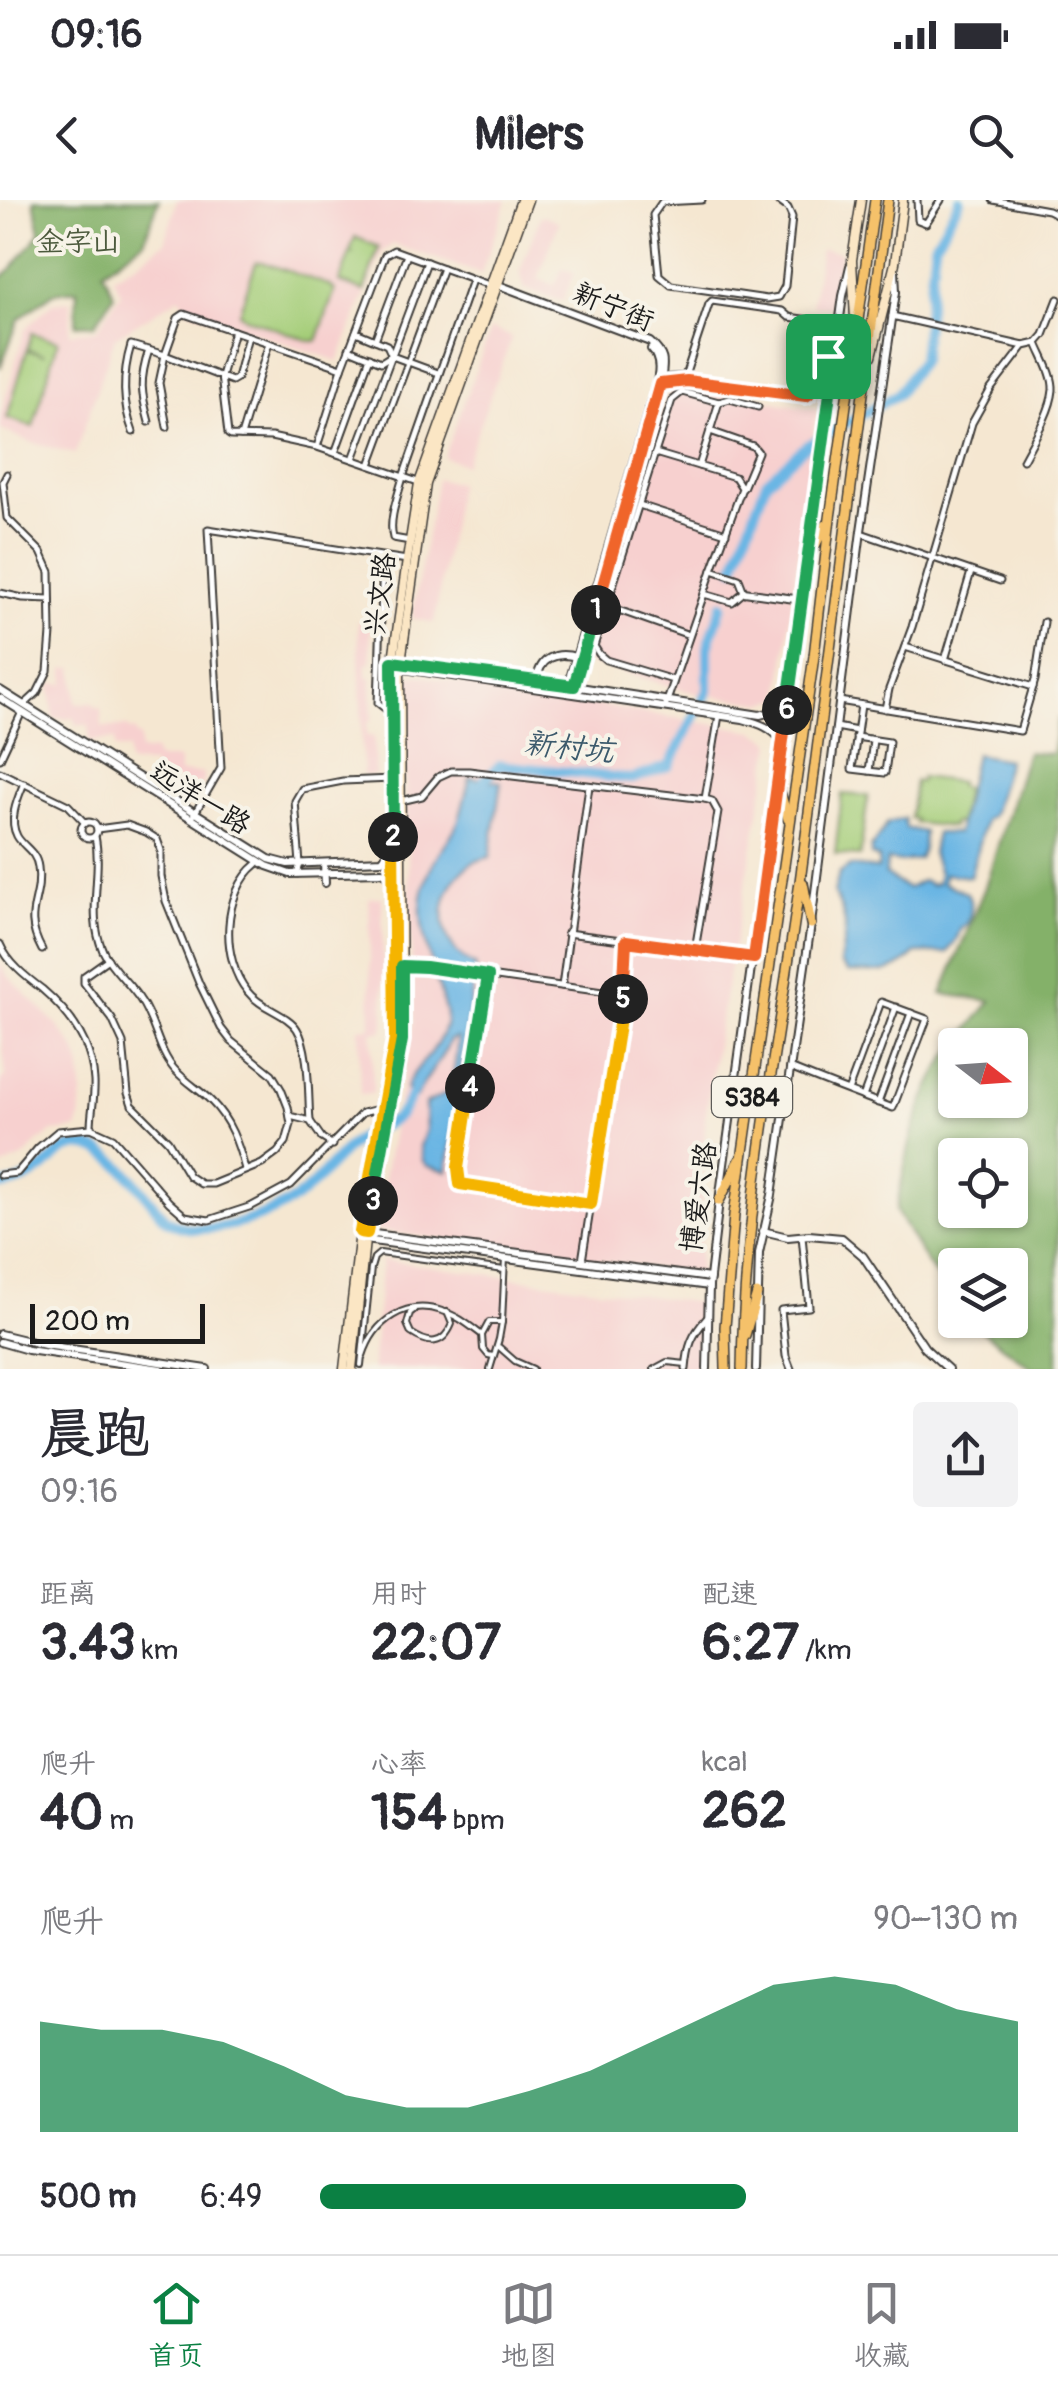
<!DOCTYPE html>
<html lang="zh">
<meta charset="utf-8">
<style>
:root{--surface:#fff;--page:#f2f2f3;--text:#2b2b33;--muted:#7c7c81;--line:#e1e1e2;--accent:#0b8043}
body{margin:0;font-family:Pangolin,"LXGW WenKai TC",sans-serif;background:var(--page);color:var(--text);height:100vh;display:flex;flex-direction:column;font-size:38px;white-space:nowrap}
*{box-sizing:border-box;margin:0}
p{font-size:32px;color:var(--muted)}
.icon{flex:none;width:55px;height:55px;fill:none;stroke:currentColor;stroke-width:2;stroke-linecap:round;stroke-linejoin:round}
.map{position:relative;height:1169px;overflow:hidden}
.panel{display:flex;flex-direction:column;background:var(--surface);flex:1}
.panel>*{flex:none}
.needle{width:65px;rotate:107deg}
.tools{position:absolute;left:938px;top:828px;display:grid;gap:20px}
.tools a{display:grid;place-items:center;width:90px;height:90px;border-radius:10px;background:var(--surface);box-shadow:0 2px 8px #0004;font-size:50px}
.scale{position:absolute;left:30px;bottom:25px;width:175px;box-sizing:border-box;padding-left:10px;border:5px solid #1c1c1c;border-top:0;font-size:28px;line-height:35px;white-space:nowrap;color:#1c1c1c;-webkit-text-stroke:8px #f7f3e8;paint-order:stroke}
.pin{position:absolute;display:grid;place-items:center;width:85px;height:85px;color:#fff;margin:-42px;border-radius:20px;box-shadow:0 5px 15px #0006}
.km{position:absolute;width:50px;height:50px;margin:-25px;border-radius:50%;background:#222;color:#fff;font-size:28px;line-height:50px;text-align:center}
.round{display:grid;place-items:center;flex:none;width:105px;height:105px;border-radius:10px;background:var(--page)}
.overview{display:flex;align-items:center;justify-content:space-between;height:170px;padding:0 40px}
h1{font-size:55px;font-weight:800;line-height:75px}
.metrics{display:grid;grid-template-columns:repeat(3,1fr);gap:15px;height:170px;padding:10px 40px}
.metrics div{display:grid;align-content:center}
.metrics b{font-size:50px;font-weight:800}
.metrics small{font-size:28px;font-weight:400}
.metrics p{font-size:28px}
.chart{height:280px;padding:20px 40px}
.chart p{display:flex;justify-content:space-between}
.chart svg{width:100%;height:180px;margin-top:10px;fill:var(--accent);opacity:.7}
ul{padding:0 40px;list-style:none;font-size:32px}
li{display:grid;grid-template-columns:160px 120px 1fr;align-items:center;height:75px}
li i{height:25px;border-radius:12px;background:var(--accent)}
.status{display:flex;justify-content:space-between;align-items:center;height:70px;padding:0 50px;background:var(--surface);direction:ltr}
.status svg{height:28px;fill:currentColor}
header{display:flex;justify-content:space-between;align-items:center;height:130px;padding:0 40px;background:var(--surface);font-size:45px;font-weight:800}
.dock{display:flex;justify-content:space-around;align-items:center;height:140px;border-top:2px solid var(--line);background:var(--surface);font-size:28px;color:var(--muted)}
.dock a{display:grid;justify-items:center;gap:5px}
.dock .current{color:var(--accent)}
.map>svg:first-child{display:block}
</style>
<div class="status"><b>09:16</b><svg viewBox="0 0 49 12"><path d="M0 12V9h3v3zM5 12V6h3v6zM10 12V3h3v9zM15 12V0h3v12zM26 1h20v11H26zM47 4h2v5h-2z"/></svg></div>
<header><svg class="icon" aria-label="back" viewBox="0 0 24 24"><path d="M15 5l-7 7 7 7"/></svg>Milers<svg class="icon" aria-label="search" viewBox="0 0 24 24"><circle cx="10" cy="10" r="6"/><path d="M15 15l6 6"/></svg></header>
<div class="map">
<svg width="1058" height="1169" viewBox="0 0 1058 1169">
<rect width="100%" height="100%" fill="#f7f3e8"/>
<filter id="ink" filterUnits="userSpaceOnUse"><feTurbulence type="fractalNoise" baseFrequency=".01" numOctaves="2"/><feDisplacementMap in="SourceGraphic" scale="20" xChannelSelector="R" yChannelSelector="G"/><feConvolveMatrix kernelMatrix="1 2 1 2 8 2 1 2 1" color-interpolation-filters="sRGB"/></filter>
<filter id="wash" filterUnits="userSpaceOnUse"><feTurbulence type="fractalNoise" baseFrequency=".0048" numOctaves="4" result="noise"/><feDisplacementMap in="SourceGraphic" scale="40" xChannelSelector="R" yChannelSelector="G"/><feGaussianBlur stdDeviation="2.25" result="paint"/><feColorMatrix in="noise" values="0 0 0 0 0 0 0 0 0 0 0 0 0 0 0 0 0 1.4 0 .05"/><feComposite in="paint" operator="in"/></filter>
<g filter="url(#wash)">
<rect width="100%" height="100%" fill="#f5e7d1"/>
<g fill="#f7d0cf">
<path d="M177,0H507L481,74L393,44L382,52L338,161L186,109L180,97L115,137L75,254L30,242L0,229V217L25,129L53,103L71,101L70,133L97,130L121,93L113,77L137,63L165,42Z"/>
<path d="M544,15L559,22L538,79L555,85L562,68L574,73L563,101L525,89L520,71L540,17Z"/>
<path d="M821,49L841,52L833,108L812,105Z"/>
<path d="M491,129L512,137L465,265L444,257Z"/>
<path d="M679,187L817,209L780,498L765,503L698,494L586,462L668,195Z"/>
<path d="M437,279L458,283L434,423L412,418Z"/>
<path d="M358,421H370L371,463L366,464L367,477H371L372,521L367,522V536H374L375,576H363Z"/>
<path d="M64,468H74L76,504L94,503V507H101L102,527H128L129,531L135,530L136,536L140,537V551H155L156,559H179V573H203V584L177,585L176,580L153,577V564H128V549H115V540L89,541V525H76L75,518H53L50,483L65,484Z"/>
<path d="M415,475L754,531L769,539L772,544L719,825L705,920L699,1074L374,1030L414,820L403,511V482L407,477Z"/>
<path d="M382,697L384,821L383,831L372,832L373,894H360L359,828L371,827L369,698Z"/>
<path d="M0,761L7,775L57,825L75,849L81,868L82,892L80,921L77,929L53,932L38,942L24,957L0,968V880L6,876L0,826Z"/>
<path d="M382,1060L699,1103V1169H372Z"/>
</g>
<g fill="#a5ce79" stroke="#60754a" stroke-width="2.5">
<path d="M355,37L379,47L364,91L339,82L350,53H352L350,51Z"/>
<path d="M256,62H262L329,85L335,90L317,141H310L246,118L239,113Z"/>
<path d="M32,133L58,141L33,227L7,218L27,150L45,155L27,149Z"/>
<path d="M921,577L959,582V587L965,588L959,623H953L952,627L915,623V619L910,618L915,581L920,582Z"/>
<path d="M842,594L868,596L860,656L835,654Z"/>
</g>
<g fill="#84b169" stroke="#506642" stroke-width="2.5" fill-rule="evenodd">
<path d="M34,0H159L144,41L103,71L114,95L95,124L76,125L77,90L53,93L19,119L0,168V79L12,68L40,33Z"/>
<path d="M1058,518V1169H1033L968,1120H1010V1065H955V1103L922,1055L896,1011C907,951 916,896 955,846V900H1010V845H956L991,801L942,794L985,687L1027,552L1052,554ZM955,955H1010V1010H955Z"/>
</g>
<g fill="#6bb6e4" stroke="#446980" stroke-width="2.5">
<path d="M975,554L1008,560L992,615L985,620L970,677L944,674L943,683L967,693C973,705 972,712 967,724L961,728L956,740L947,753H916C891,777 880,772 848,772L840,763C846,730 850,724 834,693L839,674L850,666L878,669L879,658L871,655V648L888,623L904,618L906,628L924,632L923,649L919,659L902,662L887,660L885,674C893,679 899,685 908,688L922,681L931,685L937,683L939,673L932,653L936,633H957Z"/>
<path d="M470,577L501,582L490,657C482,659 474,661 468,666C433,693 435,748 476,766L447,971L427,966L423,961L420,946L426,930L425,904L451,891C452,874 458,855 457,838L450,840C442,861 426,876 416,897L406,889C411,867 447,845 446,817C446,810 442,802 441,795C434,767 422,741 421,713C420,694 428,670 438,655C445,644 453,634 458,622C463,608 466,592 470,577Z"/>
</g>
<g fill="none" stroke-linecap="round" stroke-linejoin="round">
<g stroke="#6bb6e4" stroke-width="10">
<path d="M734,368L766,282L806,246L897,195L922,159L935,44L960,0"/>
<path d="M482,591L484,580L500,565L632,579L669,566L708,491V447L722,405"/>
<path d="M0,986C19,984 35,976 49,963C53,959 56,955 61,952C102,926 141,991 164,1018C197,1044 272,1017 302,994C322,978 337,955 358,939C370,930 387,926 398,916C406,908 412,893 418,882"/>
</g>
</g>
</g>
<g filter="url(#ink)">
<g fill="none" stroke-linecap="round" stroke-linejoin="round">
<g stroke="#3d3a37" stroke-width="8">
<g id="pedestrian">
<path d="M414,1110L410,1113L407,1124L411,1133C429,1145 443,1146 452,1124L447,1112"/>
<path d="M499,1147L515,1161L533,1169"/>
<path d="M363,1156C374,1121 405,1099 442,1111C457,1115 470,1126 482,1135"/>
<path d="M493,1156L488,1155L483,1149L482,1135L489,1122H502"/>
<path d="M361,1165L371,1068L374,1058L380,1053L504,1070"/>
<path d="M490,1169L499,1139L502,1122L505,1058"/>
<path d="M654,1169L667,1162L686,1164"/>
</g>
</g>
<g stroke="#3d3a37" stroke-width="9">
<g id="minor">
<path d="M702,0L662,2L653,15L659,75L671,85L767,99L779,97L785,86L792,17L788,8L777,0"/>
<path d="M917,0L918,20L926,23L941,0"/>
<path d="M993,0L1048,10L1058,15"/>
<path d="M892,116L1024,146"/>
<path d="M234,131L221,176L228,234L231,236L271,237L317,247L418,282"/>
<path d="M356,132L387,145L392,156L438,173"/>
<path d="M375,140L407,55"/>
<path d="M349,149L381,162L389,157"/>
<path d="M814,155L828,157L834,151"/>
<path d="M813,163L827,164L833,172"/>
<path d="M662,178L685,176L687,181L806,196L809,194L818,125L816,121L789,117L782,111L712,101L709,104L685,176"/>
<path d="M661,184L687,181"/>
<path d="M149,222C141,193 139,180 149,150"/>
<path d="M167,227L159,183L165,155L178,118L184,114L342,168"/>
<path d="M710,231L753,246L758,252L743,288"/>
<path d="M133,232C122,203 122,175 131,145L165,155L232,181L237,178L248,136"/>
<path d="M241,236L269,143"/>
<path d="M317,247L342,168L385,55L394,50L489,85"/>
<path d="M335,253L370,157"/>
<path d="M655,253L672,200L682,192L719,202L730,199L758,207"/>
<path d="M353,259L427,62"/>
<path d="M1023,260C1033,241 1051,212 1053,190C1054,175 1042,156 1037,143"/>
<path d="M370,265L443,68"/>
<path d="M699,266L719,202"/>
<path d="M7,274L3,282L7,318L41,352L50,372L51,433L48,471L37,493L24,505"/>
<path d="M639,305L726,333"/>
<path d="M861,333L1000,381"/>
<path d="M410,341L393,338C388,320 398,296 403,277L472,80"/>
<path d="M383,357L378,503L387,510H392"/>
<path d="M0,393L23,398L50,399"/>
<path d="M704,394L712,370"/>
<path d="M607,406L689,435"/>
<path d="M905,447L1033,487"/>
<path d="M945,460L971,372"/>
<path d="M839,501L1020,531L1035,480L1044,422"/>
<path d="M666,504L704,394L732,402L744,392L739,379L712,370L742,288L735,277L655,253L594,446L599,454L606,460L673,480"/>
<path d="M885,509L889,489L912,427L972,223L991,189L1024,146L1037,143L1044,135L1058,99"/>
<path d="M836,527L857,531"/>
<path d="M856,537L889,542L885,573L852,569L861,505"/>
<path d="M0,559L22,512"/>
<path d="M869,571L873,540"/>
<path d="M0,572L68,605L85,623"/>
<path d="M24,583C18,598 8,619 17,636C23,647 36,651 38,667C43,702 21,711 42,750"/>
<path d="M401,601L422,596L438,577L451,571H469L705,599"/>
<path d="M192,618L221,568L208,329L407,360"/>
<circle cx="89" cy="630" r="8"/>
<path d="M97,629L127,625L146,632L157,639L161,650V676L166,701L199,783L221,828L231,841L272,874L281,889L288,907L291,924L286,942L277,953L262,964L213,984H201L189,976L168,941L132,905L128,893L123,843L112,819L84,783V776L108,759"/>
<path d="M95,636C103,675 86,713 103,751C112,770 130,783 141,801C155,822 158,851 175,870C186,882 200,890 211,901C230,920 238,943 245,969"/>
<path d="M257,664C222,692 220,759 248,792C260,808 288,814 297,829C310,849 308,896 310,921"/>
<path d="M297,674L300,664L295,601L302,589L343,581L393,579"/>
<path d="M567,733L753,757"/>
<path d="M0,744C8,763 26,777 42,789C70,813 92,844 94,881C95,897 91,912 91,928"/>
<path d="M695,750L718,612L712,601L705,599L719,515"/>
<path d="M402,766L426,767L624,795"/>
<path d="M487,775L457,968L459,984L591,1004"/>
<path d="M562,786L589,586"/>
<path d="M790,868C824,882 858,895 893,908L927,819L881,802L848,891"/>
<path d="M863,897L896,807"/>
<path d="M878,903L911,813"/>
<path d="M290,916L310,921L322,938L333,945"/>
<path d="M0,975L17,973L38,948L58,931L91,928L113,938L169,1002L185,1016L209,1020L252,1006L291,985L362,913L382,908"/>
<path d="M582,1061L624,795L626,741"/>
<path d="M686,1169C688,1146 691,1136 707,1118"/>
<path d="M791,1169L786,1156L781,1110L809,1107L802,1036"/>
</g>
</g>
<g stroke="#3d3a37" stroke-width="10">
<g id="tertiary">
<path d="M496,84L650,142C666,156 664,162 661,182L572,493"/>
<path d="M651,149C662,160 659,175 655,189"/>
<path d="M744,392L802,400"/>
<path d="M397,462L554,483L760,515L778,510L787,503"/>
<path d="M398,468L743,519C761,524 771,527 783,542"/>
<path d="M537,481C539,458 556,451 576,457"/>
<path d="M0,490L269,659L288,664L382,660L393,646"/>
<path d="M566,492L651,201"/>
<path d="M0,498L267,666L290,674L382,672L394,678"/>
<path d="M324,663L325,683"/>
<path d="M763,1031L788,1037L809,1035L842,1038L863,1056L925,1148L948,1169"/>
<path d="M367,1033L710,1078"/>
<path d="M365,1040L709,1086"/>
<path d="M0,1134L45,1145L207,1169"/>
<path d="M0,1142L28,1150L161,1169"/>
<path d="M707,1169L709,1086L719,1001L843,96L850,66"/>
<path d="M756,1169L759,1053L772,995L811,724L861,331L896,92L895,70"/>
</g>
</g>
<g stroke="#3d3a37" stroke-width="11">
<g id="secondary">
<path d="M855,120L852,60L861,0"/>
<path d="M872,156L895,63L903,0"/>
<path d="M344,1169L360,1032L395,839L392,467L407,360L419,283L521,0"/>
<path d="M352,1169L365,1040L402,840L400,469L426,284L528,0"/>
</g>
</g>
<g stroke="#3d3a37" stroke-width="12">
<g id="trunk">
<path d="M807,360L826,325"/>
<path d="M777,582L788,619"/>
<path d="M803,683L811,724"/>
<path d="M719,1001L740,960"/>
<path d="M745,1135L757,1094"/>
<path d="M726,1169L725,1127L734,1015L814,456L830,318L875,0"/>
<path d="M742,1169C744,1003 779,839 801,674C832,450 860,225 888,0"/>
</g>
</g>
<use href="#pedestrian" stroke="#fff" stroke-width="4"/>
<use href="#minor" stroke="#fff" stroke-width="5"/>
<use href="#tertiary" stroke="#fff" stroke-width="6"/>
<use href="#secondary" stroke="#fbe6c4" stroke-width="8"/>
<use href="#trunk" stroke="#f5c16b" stroke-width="9"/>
</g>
</g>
<g fill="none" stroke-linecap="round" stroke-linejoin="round" filter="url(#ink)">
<g stroke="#fff" stroke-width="20">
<path id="split-1" d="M596,410L660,184L687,181L806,196L809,194L813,162H816V155L828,156"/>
</g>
<g stroke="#fff" stroke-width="20">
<path id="split-2" d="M393,637L392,462L574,486L596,410"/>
</g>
<g stroke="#fff" stroke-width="20">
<path id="split-3" d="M373,1001L367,1033L360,1032L395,839L393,637"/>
</g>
<g stroke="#fff" stroke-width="20">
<path id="split-4" d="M373,1001L402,840V766L426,767L488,776L470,888"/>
</g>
<g stroke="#fff" stroke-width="20">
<path id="split-5" d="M470,888L458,968L460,984L591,1004L623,799"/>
</g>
<g stroke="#fff" stroke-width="20">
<path id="split-6" d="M623,799L626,741L754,758L787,510"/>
</g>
<g stroke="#fff" stroke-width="20">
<path id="split-7" d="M787,510L836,149L828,156"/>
</g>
<use href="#split-1" stroke="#f0652b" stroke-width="12"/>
<use href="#split-2" stroke="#22a559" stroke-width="12"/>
<use href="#split-3" stroke="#f5b400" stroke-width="12"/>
<use href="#split-4" stroke="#22a559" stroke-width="12"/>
<use href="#split-5" stroke="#f5b400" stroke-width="12"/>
<use href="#split-6" stroke="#f0652b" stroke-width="12"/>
<use href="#split-7" stroke="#22a559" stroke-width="12"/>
</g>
<g text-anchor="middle" stroke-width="8" stroke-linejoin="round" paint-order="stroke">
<rect fill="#f7f3e8" stroke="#5e5c59" stroke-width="2.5" x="712" y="877" width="80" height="40" rx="8"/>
<g font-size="25" font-weight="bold" fill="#1c1c1c">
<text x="752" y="906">S384</text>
</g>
<g font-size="28" fill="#4c5a3d" stroke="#f7f3e8">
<text x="78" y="51">金字山</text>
</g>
<g font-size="28" fill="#1c1c1c" stroke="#f7f3e8">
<text transform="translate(614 106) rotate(22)" y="10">新宁街</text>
<text transform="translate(379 394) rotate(-82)" y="10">兴文路</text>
<text transform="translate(201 597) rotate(32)" y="10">远洋一路</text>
<text transform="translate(698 997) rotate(-82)" y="10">博爱六路</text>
</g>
<g font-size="30" font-style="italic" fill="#3c5a6c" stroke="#f7f3e8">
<text transform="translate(569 547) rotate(6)" y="10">新村坑</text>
</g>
</g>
</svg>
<div class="tools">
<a><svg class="needle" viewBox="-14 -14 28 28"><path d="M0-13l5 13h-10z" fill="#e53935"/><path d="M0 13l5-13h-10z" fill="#7c7c81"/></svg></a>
<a><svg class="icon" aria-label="locate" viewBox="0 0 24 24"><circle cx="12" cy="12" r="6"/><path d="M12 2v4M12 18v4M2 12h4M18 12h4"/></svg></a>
<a><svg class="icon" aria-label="layers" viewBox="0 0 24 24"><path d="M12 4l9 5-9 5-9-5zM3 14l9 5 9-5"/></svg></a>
</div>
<div class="scale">200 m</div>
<div class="pin" style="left:828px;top:156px;background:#1e9e55"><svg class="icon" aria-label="arrive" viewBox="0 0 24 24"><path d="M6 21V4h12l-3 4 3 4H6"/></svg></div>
<b class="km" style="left:596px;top:410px">1</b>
<b class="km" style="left:393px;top:637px">2</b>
<b class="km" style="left:373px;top:1001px">3</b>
<b class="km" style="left:470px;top:888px">4</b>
<b class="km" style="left:623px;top:799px">5</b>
<b class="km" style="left:787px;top:510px">6</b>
</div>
<section class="panel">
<div class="overview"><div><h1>晨跑</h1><p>09:16</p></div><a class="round"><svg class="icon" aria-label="share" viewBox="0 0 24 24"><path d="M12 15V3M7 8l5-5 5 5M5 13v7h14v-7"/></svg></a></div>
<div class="metrics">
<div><p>距离</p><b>3.43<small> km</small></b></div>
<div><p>用时</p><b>22:07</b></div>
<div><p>配速</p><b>6:27<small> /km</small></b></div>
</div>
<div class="metrics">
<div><p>爬升</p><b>40<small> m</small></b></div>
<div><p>心率</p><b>154<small> bpm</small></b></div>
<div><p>kcal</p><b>262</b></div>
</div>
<div class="chart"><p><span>爬升</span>90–130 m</p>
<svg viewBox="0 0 160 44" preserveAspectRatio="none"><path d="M0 44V17L10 19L20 19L30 22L40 28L50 35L60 38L70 38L80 34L90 29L100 22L110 15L120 8L130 6L140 8L150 14L160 17V44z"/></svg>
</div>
<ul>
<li><b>500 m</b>6:49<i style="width:61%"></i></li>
</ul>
</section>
<nav class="dock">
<a class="current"><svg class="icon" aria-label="home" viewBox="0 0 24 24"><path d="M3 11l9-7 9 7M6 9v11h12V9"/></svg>首页</a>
<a><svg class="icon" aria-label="map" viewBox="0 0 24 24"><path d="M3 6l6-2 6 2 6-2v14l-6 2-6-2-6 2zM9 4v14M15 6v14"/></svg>地图</a>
<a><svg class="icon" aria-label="saved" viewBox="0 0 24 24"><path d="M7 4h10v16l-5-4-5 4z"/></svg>收藏</a>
</nav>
